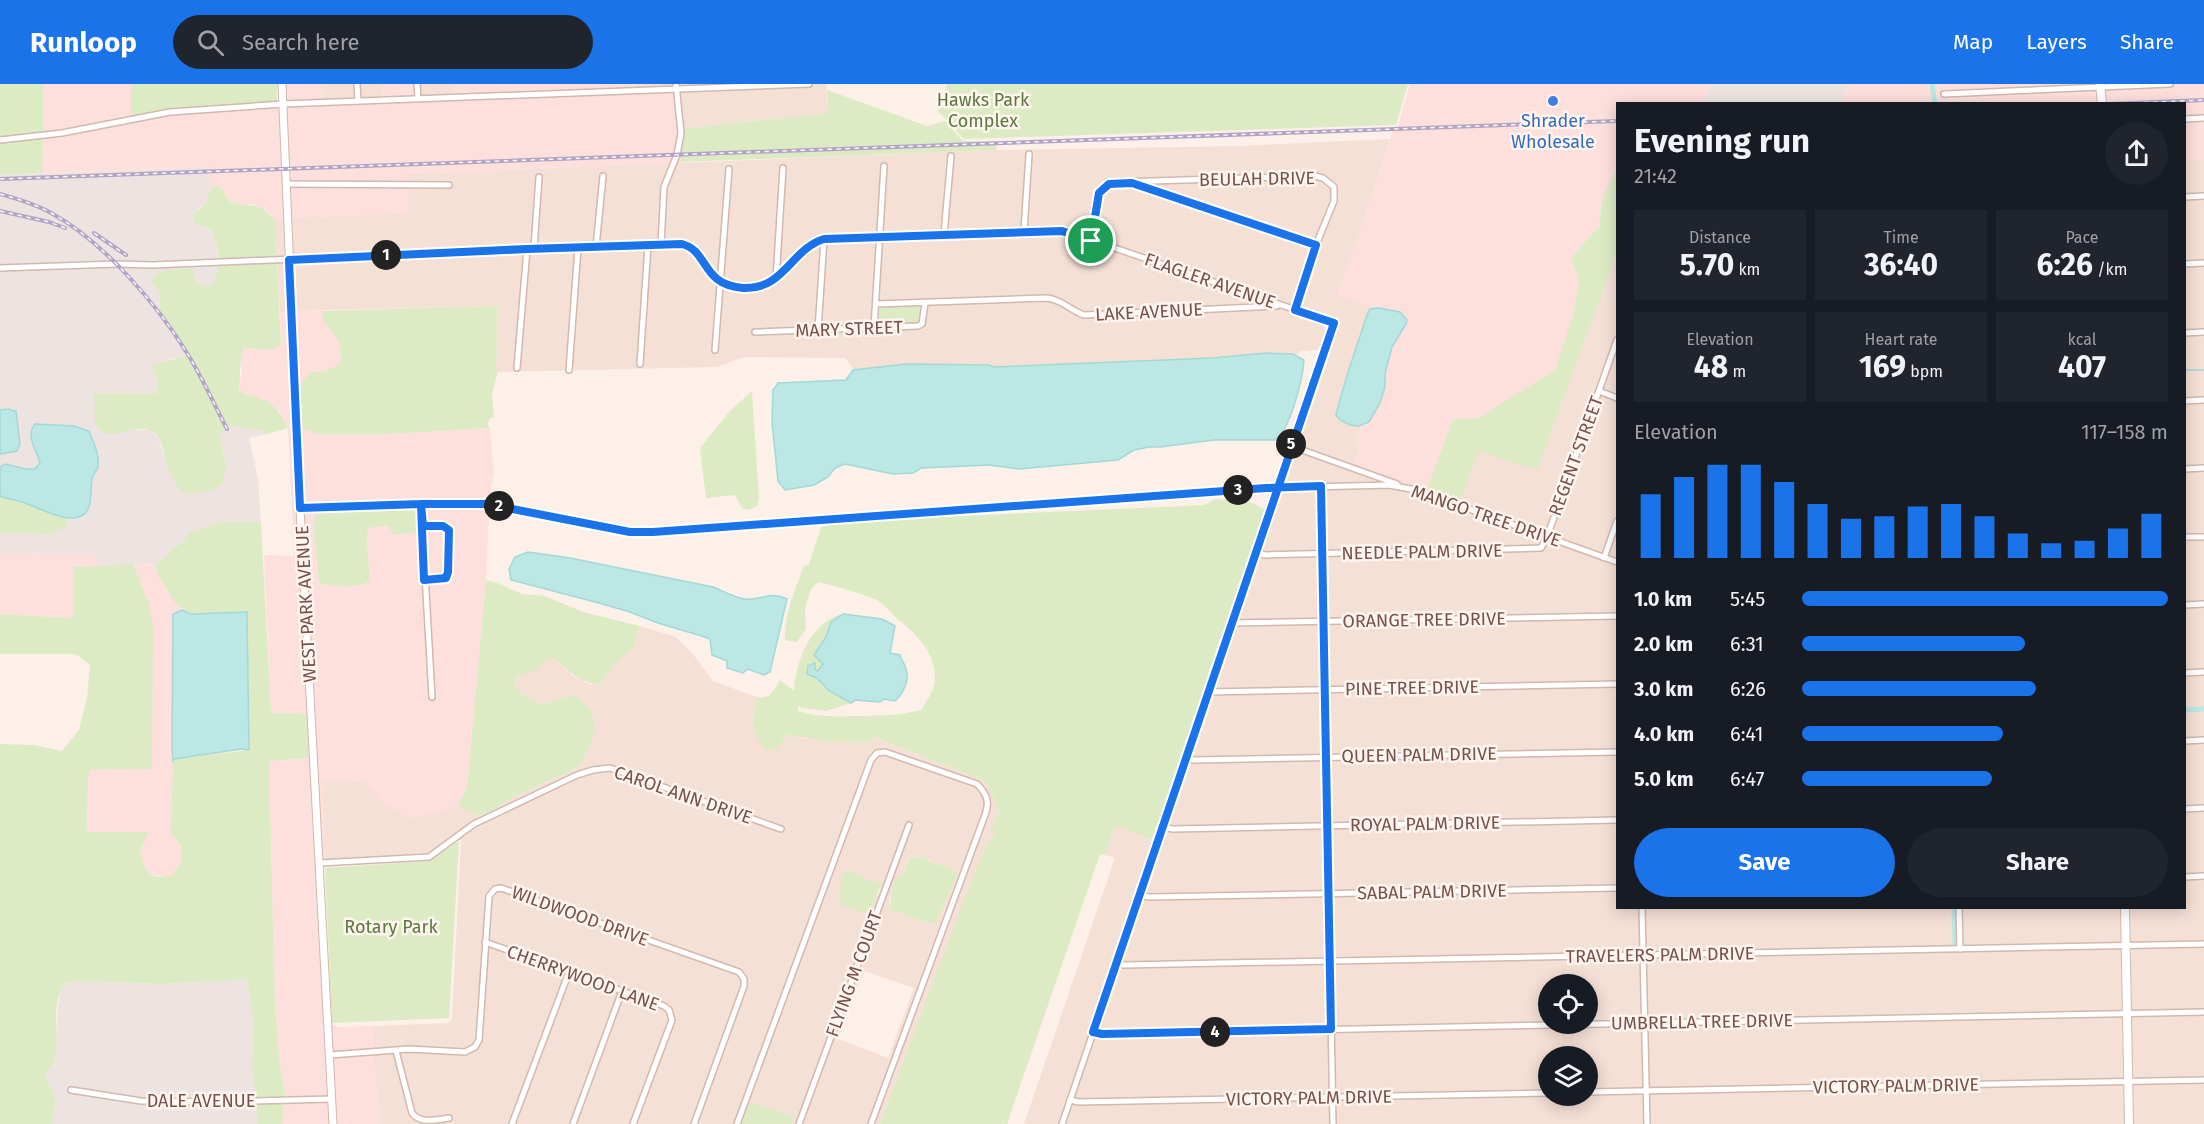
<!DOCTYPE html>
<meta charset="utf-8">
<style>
:root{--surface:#171b24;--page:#20242c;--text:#f1f3f6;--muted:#9ea1a6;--accent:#1a73e8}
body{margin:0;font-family:"Fira Sans",sans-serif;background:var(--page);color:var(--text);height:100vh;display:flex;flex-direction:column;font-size:22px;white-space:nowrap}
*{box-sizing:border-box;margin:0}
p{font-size:20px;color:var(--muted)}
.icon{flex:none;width:33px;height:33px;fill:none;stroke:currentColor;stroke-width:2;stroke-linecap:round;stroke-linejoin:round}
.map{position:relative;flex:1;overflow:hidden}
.panel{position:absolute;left:1616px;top:18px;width:570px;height:807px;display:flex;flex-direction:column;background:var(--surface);border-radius:0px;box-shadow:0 3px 15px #0003}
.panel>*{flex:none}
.buttons{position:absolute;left:1538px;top:890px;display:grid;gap:12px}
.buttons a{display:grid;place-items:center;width:60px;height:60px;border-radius:50%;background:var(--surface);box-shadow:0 3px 15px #0003;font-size:30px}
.pin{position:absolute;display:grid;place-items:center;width:51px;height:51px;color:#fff;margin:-26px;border:3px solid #fff;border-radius:50%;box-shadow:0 2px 6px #0007}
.km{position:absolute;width:30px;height:30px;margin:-15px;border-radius:50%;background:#222;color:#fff;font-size:16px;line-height:30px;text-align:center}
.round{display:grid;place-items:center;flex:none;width:63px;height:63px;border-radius:32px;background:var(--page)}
.overview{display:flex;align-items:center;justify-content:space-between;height:102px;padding:0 18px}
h1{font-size:33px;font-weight:700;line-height:45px}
.figures{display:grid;grid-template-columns:repeat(3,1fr);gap:9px;height:102px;padding:6px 18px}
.figures div{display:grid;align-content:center;border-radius:0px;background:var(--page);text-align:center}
.figures b{font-size:30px;font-weight:700}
.figures small{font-size:16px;font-weight:400}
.figures p{font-size:16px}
.chart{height:168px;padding:12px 18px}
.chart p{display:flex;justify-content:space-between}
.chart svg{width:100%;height:108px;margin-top:6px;stroke:var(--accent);stroke-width:6}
.cta{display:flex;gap:12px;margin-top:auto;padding:12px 18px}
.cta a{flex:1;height:69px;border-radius:36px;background:var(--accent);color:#fff;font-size:24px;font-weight:700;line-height:69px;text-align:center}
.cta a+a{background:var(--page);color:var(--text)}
ul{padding:0 18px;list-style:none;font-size:20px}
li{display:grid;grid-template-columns:96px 72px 1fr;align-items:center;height:45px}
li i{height:15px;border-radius:8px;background:var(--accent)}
header{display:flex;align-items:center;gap:36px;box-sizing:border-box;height:84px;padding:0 30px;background:var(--accent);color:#fff}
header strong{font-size:28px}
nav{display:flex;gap:33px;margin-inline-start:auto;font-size:21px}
.search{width:420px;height:54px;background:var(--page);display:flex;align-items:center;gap:15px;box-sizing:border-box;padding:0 21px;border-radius:33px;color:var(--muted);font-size:22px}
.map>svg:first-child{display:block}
</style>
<header>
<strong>Runloop</strong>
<div class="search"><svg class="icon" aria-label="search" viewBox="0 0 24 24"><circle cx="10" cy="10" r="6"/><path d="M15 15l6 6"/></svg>Search here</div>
<nav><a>Map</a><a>Layers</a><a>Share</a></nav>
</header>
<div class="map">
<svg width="2204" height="1040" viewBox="0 0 2204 1040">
<rect width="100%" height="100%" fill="#fdf0e8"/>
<g fill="#f5e0d6" fill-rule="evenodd">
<path d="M322,0H384L382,18L323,17Z"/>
<path d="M420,0H455L456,10L420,12Z"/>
<path d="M637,0H826L828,29L679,45L637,3Z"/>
<path d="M1390,55L1359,153L1337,210L1372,223L1367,231L1354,274L1342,304L1336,331L1340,336L1357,342L1358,371L1350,386L1479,367L1599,215L1617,168V824H2122L2126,1040H1024L1115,774L1105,771L1115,741L1151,756L1292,367H1295L1327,266L1302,267L1295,271L1266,269L1251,272L1156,277L994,283L989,281L906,280L854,286L845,274L744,273L717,283L496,288L498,222L294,227L291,134L408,129L407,90L997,66L1239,62ZM918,220L923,222L922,239L880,243L876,240L878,221ZM1548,900H1587V939L1547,940L1545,907L1548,905ZM1548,972H1587V1011H1548Z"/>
<path d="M2184,76H2204V1040H2131L2128,824H2184Z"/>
<path d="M285,134L289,228H280L276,154L273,135Z"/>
<path d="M640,542L676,553L692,569L713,597L757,613L754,631L778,665L787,650L807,655L873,653L986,698L999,726L996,734L995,749L986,761L880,1040H792L794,1033L751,1018L741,1040H380L374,976V942L448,939L452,934L461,756L458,755L428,774L326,781L322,695L366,698L408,735L457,722L478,731L488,730L506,717L552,695L570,689L567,612L551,618L539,619L524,611L514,601L516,594L538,585L544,576L554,574L572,591L589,600H601L613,581L634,562ZM916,773L928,775L934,779L954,785L958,789L936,839L923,838L893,826L889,818L897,794L904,789L907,777ZM854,788L862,795L874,799L881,804L878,812L839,811L842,800ZM864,887L914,904L888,974L838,955Z"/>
</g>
<g fill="#fddfdc" fill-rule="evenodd">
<path d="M43,0H131V33L43,48Z"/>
<path d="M285,0H322L323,16L382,17L384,0H420V12L456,10L455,0H637L638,3H676L681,79L407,90L408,129L291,134Z"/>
<path d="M1410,0H1710L1704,19L1617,20V84L1600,123V141L1571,174L1579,196L1573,230L1555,287L1479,334L1453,335L1424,413L1350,387L1358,371L1357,342L1369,338L1380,319L1385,303V289L1388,273L1396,253L1403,245L1400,228L1384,225H1371L1372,223L1337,210L1359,153L1394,43L1398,42Z"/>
<path d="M1849,0H2097L2099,20H1841Z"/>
<path d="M2103,0H2204V76H2184V20L2105,19Z"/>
<path d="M280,23L285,134L273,135L267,127L252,120L239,121L227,117L212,105L211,107L209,83L42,89L43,54L170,30Z"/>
<path d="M294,227H323V238L338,252L341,268L340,280L323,288H310L319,350H391L490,344L494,390L490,404L492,410L483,426L489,428L486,496L467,704L457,722L408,735L383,719L366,698L323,695L326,781L323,783ZM418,423L390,442L368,444L367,460L370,497L363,501L345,502L319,500L313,439Z"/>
<path d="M280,228H289L331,1040H282L285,1007L280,983L275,920L269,677L309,674L306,631L271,629L264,471L294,472L288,344L279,327L263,315L247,313L239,306L242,287L240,275L243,264L251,265L281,260Z"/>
<path d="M0,469L94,470L99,482L73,483L75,534L0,530Z"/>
<path d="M133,480L155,481L169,511L182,526L173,531V729L171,750L180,760L182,776L173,791L167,793L149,790L143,781L140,767L148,749L87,748L88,695L90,686L152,685L136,491Z"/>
<path d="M331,941H336V943L374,942V976L380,1040H336Z"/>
</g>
<g fill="#ede4e1">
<path d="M1710,0H1849L1841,19H1704Z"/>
<path d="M209,83L211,107L206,119L197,126L203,144L212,147L216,156L219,187L214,200L204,203L193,195L192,184L166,186L159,207L160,227L183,260L185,272L167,276L152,287L158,297V308L152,310L93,309L129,346H150L158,353L167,381L180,407L226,380L219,351L228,341L264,347L266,350L249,354L258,395L261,438H221L190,448L183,457L155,481L146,480L99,482L93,470L0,469V448L67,443L69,434H78L86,429L92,414V394L98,383L30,353L40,379L35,385H26L6,380L0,383V370L16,367L8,325L0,326V187L156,183V179L0,182V91Z"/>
<path d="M247,895L253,934L252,983L256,1014L257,1040H52L56,1015L45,991L55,976L58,920L61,904L64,900L76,897L163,900Z"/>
</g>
<g fill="#ddebc5">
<path d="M0,0H43V48L0,53Z"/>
<path d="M131,0H277V18L169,25L131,33Z"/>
<path d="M947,0H1408L1396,41L964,55L938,27Z"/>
<path d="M827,6L927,42L945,37L963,57H995L997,66L681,78L679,45L828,29Z"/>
<path d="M43,54L42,89L0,91V59Z"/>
<path d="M1617,84V168L1537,386L1479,367L1457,424L1424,413L1453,335L1479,334L1555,286L1573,230L1579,196L1571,174L1600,141C1600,114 1605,107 1617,84Z"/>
<path d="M215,102L220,103L226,111L228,117C249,125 259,115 275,137L281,260L271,266L243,264C239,278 241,292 239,306C247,312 252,312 262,315C275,319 282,333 288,344L266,350L264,347L228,341L219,352L226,380L223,399C214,408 192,412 180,407C176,399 171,391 167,382C164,373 163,359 157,351C141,334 113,360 99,345C90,335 98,320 93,309L152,310L158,308V297L152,287L153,281L185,272L183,260L160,227L159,207L151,198L155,191L166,186L193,184V195L204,203L214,200C220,182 220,164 212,147L193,139L194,130L206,119L211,105Z"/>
<path d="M498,222L496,288H498L492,309L494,334L491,333L487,340L490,344L391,350H319L303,345L299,303L310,288H323L340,280C342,258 339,253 323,238V227Z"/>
<path d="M917,222L921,223L923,230L920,238L886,242L877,238L880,223Z"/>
<path d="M752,307L759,415L757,422L748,426L742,424L735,411L706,414L700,364L731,326Z"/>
<path d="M0,412L69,434L67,443L52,450L0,448Z"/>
<path d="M1215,415L1250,418L1270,428L1220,572L1152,756L1115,741L1105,771L1100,770L1007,1040H880L963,819L986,761L995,749L992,745L999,726L986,698L874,653L870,658C842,658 815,657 787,650L778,665L767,666C749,650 753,635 757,613C770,616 774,606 780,596L794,607C796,577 810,538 843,530L831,538L826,553L814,571L823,579L818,587L808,582L828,606L851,619L826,627L801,624L798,621V627C819,634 837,632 860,632C881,631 900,632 921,626C926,617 935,606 935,596C936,571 919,552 901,538C893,532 888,524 880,518C872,512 831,501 818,498L811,505L805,524L806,545L797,558L785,556C784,530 795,505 804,482L809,480L821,444L829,440L876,436L1205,421Z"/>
<path d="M418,423V448L393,451L389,442L368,444L367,460L370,497C355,506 336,501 319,500L313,439L316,430Z"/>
<path d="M221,438H261L271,629L307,630L309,674L269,677L275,920L280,983L285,1007L282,1040H257L256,1014L252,983L253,934L247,895L163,900L76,897L64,900C50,921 60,952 55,975C53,980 48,986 45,991L56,1015L52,1040H0V660L34,661L62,667L79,646L87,614L90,581L77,571L71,570H0V530L74,534L73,483L133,480L149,520L153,543L152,685L90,686L88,695L87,748H149L140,767C145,788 149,797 173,791L182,776L180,760L171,750L173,675L249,666L247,529C210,526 185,544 165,503C161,496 157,489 155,481L183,457L190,448Z"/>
<path d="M486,496L500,500L522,510L545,512L583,528L640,542L634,562L613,581L601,600C580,600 569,587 554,574L544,576L538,585L516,594L514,601L524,611L539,619L551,618L567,612L578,613L591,626L595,644L590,662L582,678L570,689L552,695L506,717L488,730L478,731L457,722L467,704Z"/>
<path d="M459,757L449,934L332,939L325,784L429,777Z"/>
<path d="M923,773L934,779L954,785L958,789L936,839L923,838L890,825C890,820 893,798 896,795C898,792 902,791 904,789L909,774Z"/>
<path d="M846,787C860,787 863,799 880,798L881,801L871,826L862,829L842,821C837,811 843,803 840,793Z"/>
<path d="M750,1018L795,1033L792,1040H741Z"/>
</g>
<g fill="#bbe7e4" stroke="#a1d9d6" stroke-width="1.5">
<path d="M1379,224L1400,228L1407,236L1406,240L1392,263L1385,289V303L1380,319L1369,338L1359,342L1350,341L1340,336L1336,331C1344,297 1356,265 1367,231L1370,225Z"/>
<path d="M1266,269L1293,270L1304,276C1303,294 1290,347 1275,356H1214L1160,363H1149L1134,366L1118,376L1019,385L989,381L921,384L913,389L893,390L845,380L835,384L828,393L814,401L785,406L778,397L772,338L773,306L778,299L846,296L853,286L906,280L989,281L994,283L1213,274Z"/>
<path d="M8,325L16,327L20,360L17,367L0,370V326Z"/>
<path d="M35,340L74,342L89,347C93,357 100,372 98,383C97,387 92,391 92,395C90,407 93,416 87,427C75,445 38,423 22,418C15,416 7,415 0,412V383L5,380L26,385H35L40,379C37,365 25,353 35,340Z"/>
<path d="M528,468L570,474L713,503C723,507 733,513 745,515C761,517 770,506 787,515L770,588L764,591L748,585L743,589L727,584V577L712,571L710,555L705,553L658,539L630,528L599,519L511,496L509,485L515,473Z"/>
<path d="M182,526L191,530L247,528L249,666L241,665L174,675L173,677L172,665L173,530Z"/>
<path d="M843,530L882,535L895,542L890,569L900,571C901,577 905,579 906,585C910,596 903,610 895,617L884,615L880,618L855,616L851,619L828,606L817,594L807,590L808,582L815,579V585L818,587L823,580L814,571L826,553L831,538Z"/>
</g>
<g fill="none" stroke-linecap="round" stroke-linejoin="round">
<path stroke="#a1d9d6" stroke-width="1.5" d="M2184,286H2204"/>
<g stroke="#bbe7e4" stroke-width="5">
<path d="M1932,0L1935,20"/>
<path d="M2184,626L2204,625"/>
<path d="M1954,824L1955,860"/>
</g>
<g stroke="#d2b8af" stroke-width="8">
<g id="minor">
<path d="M357,0L358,17"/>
<path d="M417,0L418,14"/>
<path d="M1944,10L2170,0"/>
<path d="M2184,35L2204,34"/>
<path d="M0,56L62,49L170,28L283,20L809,0"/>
<path d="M286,100L449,101"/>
<path d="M1136,100L1316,161"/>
<path d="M2184,113L2204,112"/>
<path d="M1024,147L1029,70"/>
<path d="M944,150L951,72"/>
<path d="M1091,157C1092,145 1093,113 1102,105C1107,100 1113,99 1120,98L1315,92L1323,94L1334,103V117L1316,161L1295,226"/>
<path d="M661,160L664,103L677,71L681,49L676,0"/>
<path d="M596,163L603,92"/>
<path d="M534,164L539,93"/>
<path d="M2184,180L2204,179"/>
<path d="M0,184L117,180L153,181L527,165L682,160C709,167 700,201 743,204C783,206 791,165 824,155L1062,146L1334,239L1062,1040"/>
<path d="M776,195L783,84"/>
<path d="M876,220L1047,214C1063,216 1070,226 1084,231L1277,222"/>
<path d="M874,244L884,82"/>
<path d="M818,246L824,155"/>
<path d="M755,248L918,242L922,240L925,219"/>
<path d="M2184,249L2204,248"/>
<path d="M715,266L729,85"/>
<path d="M640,280L648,161"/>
<path d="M517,284L527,165"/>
<path d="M569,286L578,164"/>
<path d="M1599,307L1617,314"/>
<path d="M2184,317L2204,316"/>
<path d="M1291,362L1397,400"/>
<path d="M2184,385L2204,384"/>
<path d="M1321,402L1333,1040"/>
<path d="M421,420L432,613"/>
<path d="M300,424L421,420H487L630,448L653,449L1266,404L1389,401L1416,406L1617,478"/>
<path d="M423,442H443L449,446L448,488L446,494L424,496"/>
<path d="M2184,453H2204"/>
<path d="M1255,468L1265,471L1541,464L1547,453L1617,256"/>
<path d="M1604,474L1617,437"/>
<path d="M2184,521L2204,520"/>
<path d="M1231,539L1617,532"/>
<path d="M2184,589L2204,588"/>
<path d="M1208,608L1617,600"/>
<path d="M2184,657L2204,656"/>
<path d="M1185,674L1193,676L1617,668"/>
<path d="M2184,725L2204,724"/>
<path d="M1162,743L1173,745L1617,736"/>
<path d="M320,779L429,773L474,740L577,691L593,686L610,684L781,745"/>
<path d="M2184,793L2204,792"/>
<path d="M1139,812L1150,813L1617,804"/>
<path d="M1642,824L1647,1040"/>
<path d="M1959,824L1960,865"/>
<path d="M485,858L664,922L669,926L672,936L633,1040"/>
<path d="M1116,879L1124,881L2204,860"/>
<path d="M1093,948L1102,950L2204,928"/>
<path d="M396,967L412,1029C420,1040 435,1036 449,1034"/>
<path d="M330,971L409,965L465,968L475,963L479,956L489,812L495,805L501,804L739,888L744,895V902L694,1040"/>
<path d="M71,1006L141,1017L212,1018L332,1015"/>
<path d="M1587,1008L2204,996"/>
<path d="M1070,1016L1079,1018L1548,1009"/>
<path d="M512,1040L569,888"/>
<path d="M573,1040L622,907"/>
<path d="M737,1040L871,676L877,669L885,668L977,700C987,710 990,718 985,731L871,1040"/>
<path d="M799,1040L909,741"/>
</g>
</g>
<g stroke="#d2b8af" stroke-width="9">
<path id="tertiary" d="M282,0L300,424L333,1040"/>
</g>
<g stroke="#d7b8af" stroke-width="10">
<g id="secondary">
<path d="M2100,0L2102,20"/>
<path d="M2125,824L2129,1040"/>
</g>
</g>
<use href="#minor" stroke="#fff" stroke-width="5"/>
<use href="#tertiary" stroke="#fff" stroke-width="7"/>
<use href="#secondary" stroke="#fff" stroke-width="8"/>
<g stroke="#b0a5c8" stroke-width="4">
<g id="rail">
<path d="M2108,20L2204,16"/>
<path d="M0,95L1617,37"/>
<path d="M0,110C18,115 35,120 51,129C103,157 156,219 187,269C202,293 214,320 227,345"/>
<path d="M0,127L49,138L65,144"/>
<path d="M94,149L126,171"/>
</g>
</g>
<use href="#rail" stroke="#fff5ef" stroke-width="1.5" stroke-dasharray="4.5" stroke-linecap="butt"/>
</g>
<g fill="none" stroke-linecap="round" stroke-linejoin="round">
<g stroke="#fff" stroke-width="12">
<path id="route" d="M1091,157L1062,147L824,155C791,165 784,206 743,204C701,201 709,167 682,160L527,165L289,176L300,424L421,420L423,442H443L449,446L448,488L446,494L424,496L421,420H487L630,448H653L1266,404L1321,402L1331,945L1102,950L1093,948L1334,239L1295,226L1316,161L1132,99L1109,100L1099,109L1091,157"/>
</g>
<use href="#route" stroke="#1a73e8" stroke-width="8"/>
</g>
<circle fill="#3f7fe0" stroke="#fff5ef" stroke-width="2" cx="1553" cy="17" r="6"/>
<g text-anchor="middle" stroke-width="5" stroke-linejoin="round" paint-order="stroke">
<g font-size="18" fill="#5c7840" stroke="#fff5ef">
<text x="983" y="22">Hawks Park<tspan x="983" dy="21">Complex</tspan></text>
<text x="391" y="849">Rotary Park</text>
</g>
<g font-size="18" fill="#366cbe" stroke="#fff5ef">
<text x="1553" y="43">Shrader<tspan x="1553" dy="21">Wholesale</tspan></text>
</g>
<g font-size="18" fill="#78514b" stroke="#fff5ef">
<text transform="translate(1257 95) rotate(-1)" y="6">BEULAH DRIVE</text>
<text transform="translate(1210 197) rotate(19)" y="6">FLAGLER AVENUE</text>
<text transform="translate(1149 228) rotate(-3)" y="6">LAKE AVENUE</text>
<text transform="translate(849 245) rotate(-2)" y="6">MARY STREET</text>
<text transform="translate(1576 372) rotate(-70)" y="6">REGENT STREET</text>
<text transform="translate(1486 432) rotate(19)" y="6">MANGO TREE DRIVE</text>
<text transform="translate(1422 468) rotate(-1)" y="6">NEEDLE PALM DRIVE</text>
<text transform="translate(306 520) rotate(-93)" y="6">WEST PARK AVENUE</text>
<text transform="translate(1424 536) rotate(-1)" y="6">ORANGE TREE DRIVE</text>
<text transform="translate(1412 604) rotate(-1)" y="6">PINE TREE DRIVE</text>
<text transform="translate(1419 671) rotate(-1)" y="6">QUEEN PALM DRIVE</text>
<text transform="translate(683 711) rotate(19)" y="6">CAROL ANN DRIVE</text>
<text transform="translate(1425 740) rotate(-1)" y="6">ROYAL PALM DRIVE</text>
<text transform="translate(1432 808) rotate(-1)" y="6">SABAL PALM DRIVE</text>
<text transform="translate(580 832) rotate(20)" y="6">WILDWOOD DRIVE</text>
<text transform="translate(1660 871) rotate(-1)" y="6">TRAVELERS PALM DRIVE</text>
<text transform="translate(854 890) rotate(-70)" y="6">FLYING M COURT</text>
<text transform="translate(583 894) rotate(20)" y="6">CHERRYWOOD LANE</text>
<text transform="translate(1702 938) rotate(-1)" y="6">UMBRELLA TREE DRIVE</text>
<text transform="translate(1896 1002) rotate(-1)" y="6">VICTORY PALM DRIVE</text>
<text transform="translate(1309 1014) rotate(-1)" y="6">VICTORY PALM DRIVE</text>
<text x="201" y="1023">DALE AVENUE</text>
</g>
</g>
</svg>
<div class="buttons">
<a><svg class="icon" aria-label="locate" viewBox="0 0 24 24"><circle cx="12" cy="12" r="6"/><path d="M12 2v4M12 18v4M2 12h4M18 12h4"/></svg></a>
<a><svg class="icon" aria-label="layers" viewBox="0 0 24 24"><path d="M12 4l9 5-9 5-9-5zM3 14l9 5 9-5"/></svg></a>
</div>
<div class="pin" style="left:1091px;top:157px;background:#1e9e55"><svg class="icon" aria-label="arrive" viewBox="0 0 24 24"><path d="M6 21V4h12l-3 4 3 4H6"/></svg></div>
<b class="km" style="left:386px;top:171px">1</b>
<b class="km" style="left:499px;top:422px">2</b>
<b class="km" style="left:1238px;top:406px">3</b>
<b class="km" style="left:1215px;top:948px">4</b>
<b class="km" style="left:1291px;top:360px">5</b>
<section class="panel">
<div class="overview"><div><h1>Evening run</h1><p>21:42</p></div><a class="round"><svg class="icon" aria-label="share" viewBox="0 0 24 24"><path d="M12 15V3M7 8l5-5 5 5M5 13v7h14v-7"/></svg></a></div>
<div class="figures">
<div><p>Distance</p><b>5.70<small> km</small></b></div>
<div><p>Time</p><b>36:40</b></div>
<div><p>Pace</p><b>6:26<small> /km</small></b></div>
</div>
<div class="figures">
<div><p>Elevation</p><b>48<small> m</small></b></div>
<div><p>Heart rate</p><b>169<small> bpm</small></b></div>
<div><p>kcal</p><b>407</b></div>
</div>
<div class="chart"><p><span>Elevation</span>117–158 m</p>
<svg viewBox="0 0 160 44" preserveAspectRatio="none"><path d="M5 44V18M15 44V11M25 44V6M35 44V6M45 44V13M55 44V22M65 44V28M75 44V27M85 44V23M95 44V22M105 44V27M115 44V34M125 44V38M135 44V37M145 44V32M155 44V26"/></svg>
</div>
<ul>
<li><b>1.0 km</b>5:45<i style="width:100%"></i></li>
<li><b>2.0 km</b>6:31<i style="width:61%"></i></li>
<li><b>3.0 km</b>6:26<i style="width:64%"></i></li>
<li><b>4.0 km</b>6:41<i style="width:55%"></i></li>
<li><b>5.0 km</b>6:47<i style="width:52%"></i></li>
</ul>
<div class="cta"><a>Save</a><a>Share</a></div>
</section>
</div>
